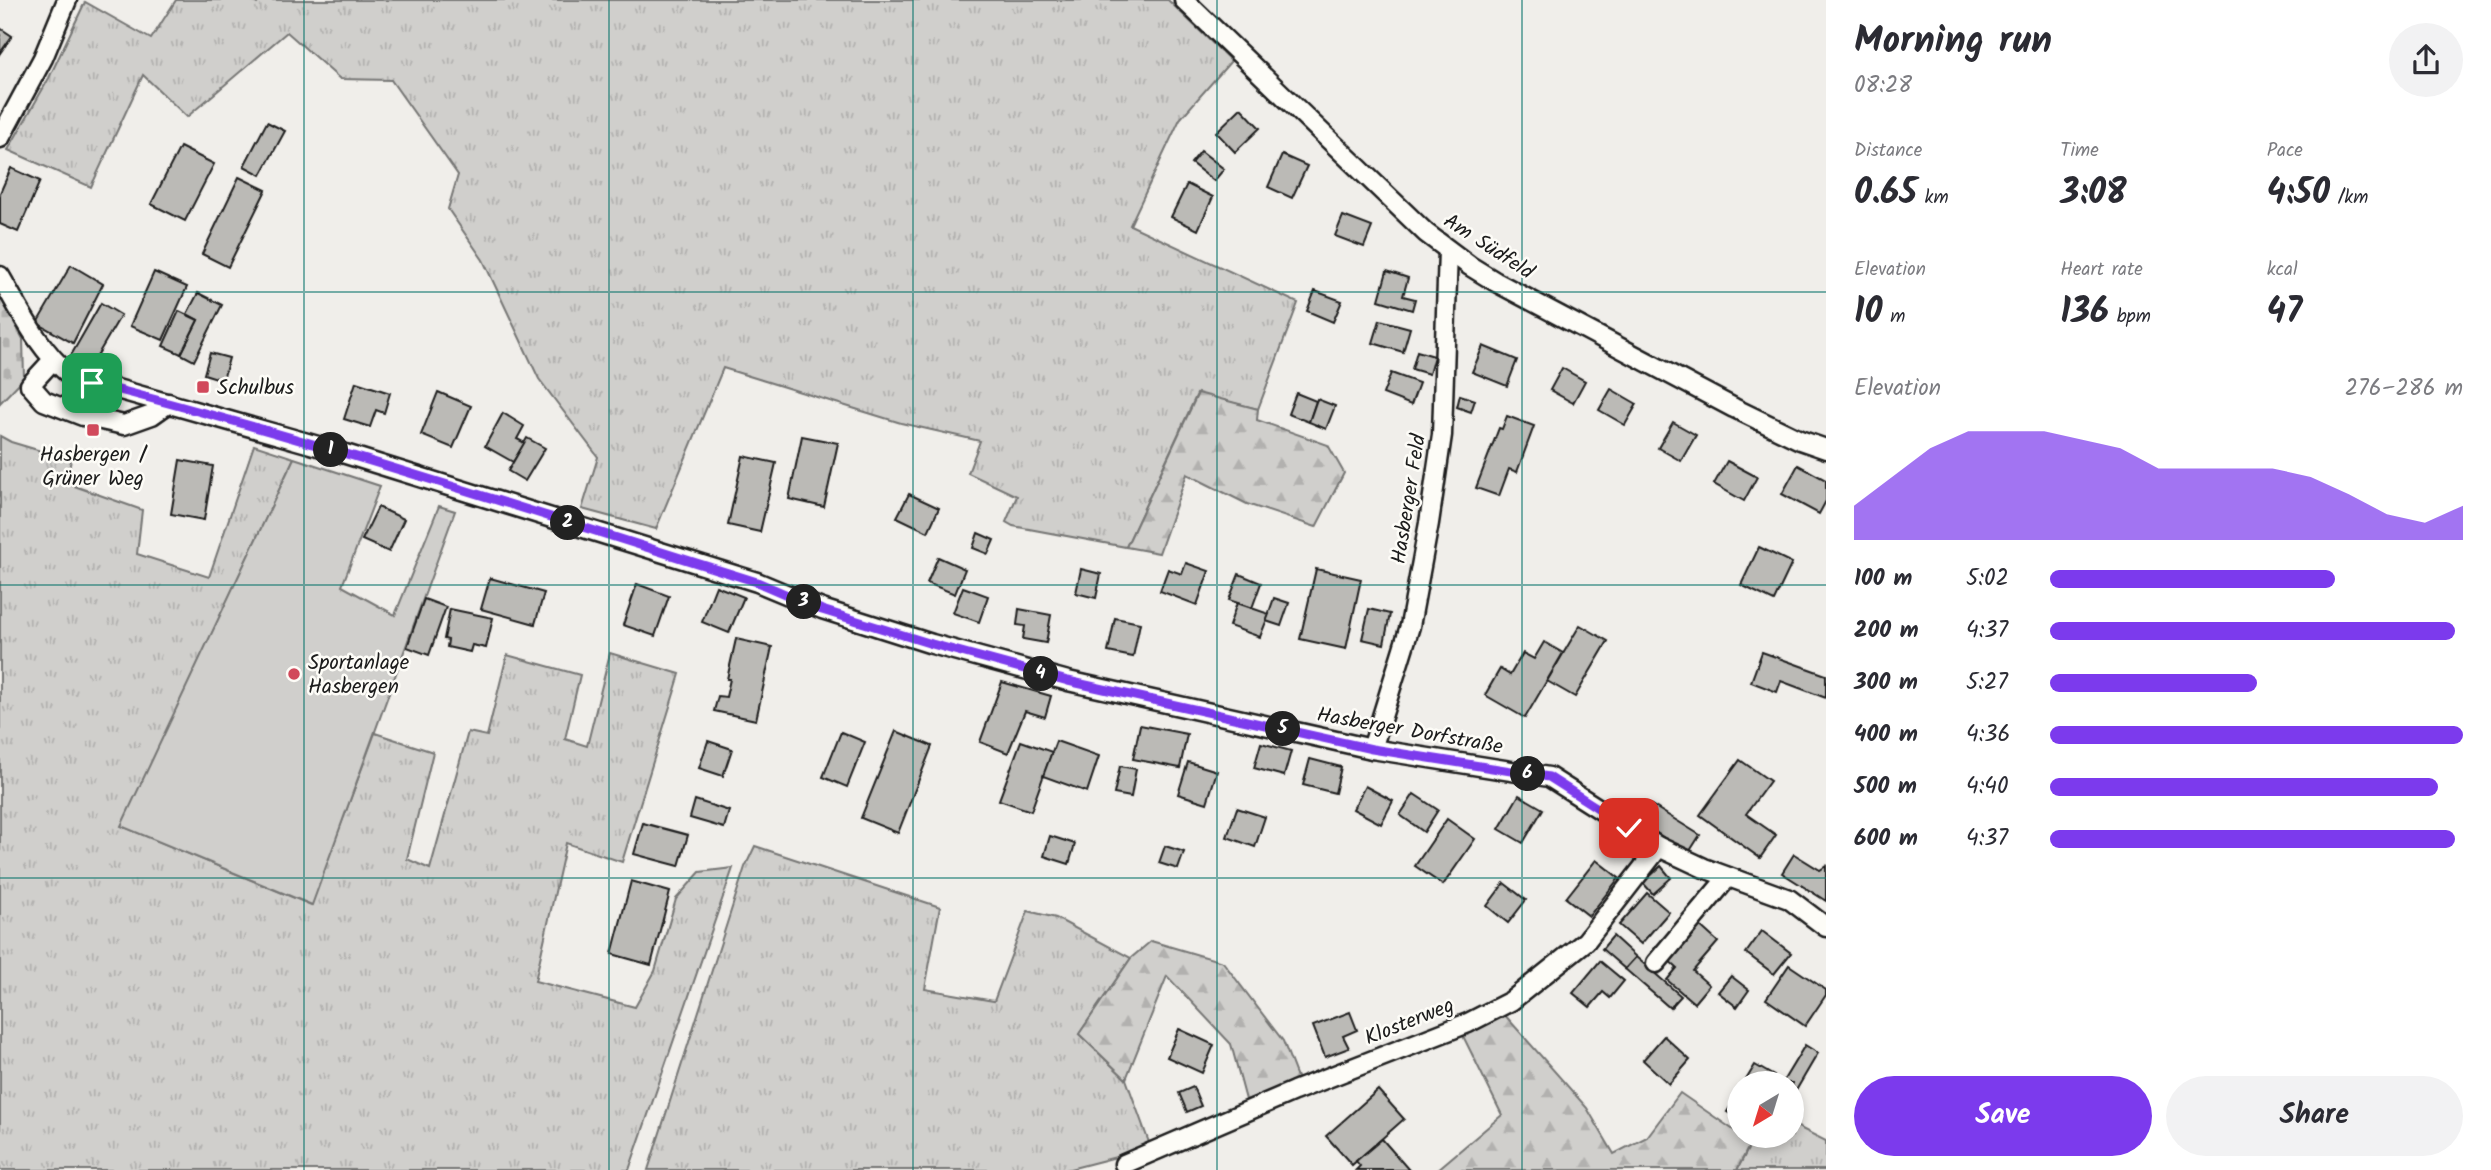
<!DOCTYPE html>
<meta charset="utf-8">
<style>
:root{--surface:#fff;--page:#f2f2f3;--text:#2b2b33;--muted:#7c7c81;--accent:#7c3aed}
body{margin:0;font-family:Kalam,sans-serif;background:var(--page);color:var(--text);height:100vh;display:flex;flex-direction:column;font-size:26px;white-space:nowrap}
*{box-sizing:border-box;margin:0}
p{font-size:23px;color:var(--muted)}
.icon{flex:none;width:38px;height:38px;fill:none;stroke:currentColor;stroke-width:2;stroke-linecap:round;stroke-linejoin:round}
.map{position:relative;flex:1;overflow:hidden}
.panel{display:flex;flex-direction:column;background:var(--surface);width:665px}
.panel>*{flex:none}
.needle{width:46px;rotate:218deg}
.fabs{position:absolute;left:1727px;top:1071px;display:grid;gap:14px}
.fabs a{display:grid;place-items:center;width:77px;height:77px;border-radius:50%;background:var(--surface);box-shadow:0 4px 10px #0003;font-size:35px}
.pin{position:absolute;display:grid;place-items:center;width:60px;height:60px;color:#fff;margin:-30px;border-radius:14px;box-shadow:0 4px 10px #0006}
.km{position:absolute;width:35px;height:35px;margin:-18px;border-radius:50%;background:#222;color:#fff;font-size:19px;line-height:35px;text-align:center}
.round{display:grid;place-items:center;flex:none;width:74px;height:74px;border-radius:37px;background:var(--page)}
.summary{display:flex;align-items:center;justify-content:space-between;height:119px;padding:0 28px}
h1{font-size:38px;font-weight:700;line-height:52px}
.figures{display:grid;grid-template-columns:repeat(3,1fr);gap:10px;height:119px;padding:7px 28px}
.figures div{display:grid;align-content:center}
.figures b{font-size:35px;font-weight:700}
.figures small{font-size:19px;font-weight:400}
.figures p{font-size:19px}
.chart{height:196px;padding:14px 28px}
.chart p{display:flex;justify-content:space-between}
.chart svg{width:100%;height:126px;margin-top:7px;fill:var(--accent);opacity:.7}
.button{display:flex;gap:14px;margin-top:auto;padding:14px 28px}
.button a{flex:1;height:80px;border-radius:42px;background:var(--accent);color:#fff;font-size:28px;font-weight:700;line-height:80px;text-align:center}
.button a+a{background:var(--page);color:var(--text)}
ul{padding:0 28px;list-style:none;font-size:23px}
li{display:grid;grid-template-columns:112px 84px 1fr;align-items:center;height:52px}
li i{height:18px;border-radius:9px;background:var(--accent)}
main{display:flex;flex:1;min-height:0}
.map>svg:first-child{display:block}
</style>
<main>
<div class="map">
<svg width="1826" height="1170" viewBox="0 0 1826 1170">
<defs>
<pattern id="grass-tufts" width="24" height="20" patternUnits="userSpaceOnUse" patternTransform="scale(1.75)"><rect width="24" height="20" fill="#d0cfcc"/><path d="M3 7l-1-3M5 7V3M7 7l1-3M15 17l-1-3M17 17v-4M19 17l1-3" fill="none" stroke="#b2b1af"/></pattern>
<pattern id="forest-firs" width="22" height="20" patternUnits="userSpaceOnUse" patternTransform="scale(1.75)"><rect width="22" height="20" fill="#d0cfcc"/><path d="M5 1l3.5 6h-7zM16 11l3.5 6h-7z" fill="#b2b1af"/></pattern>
<pattern id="cemetery-stones" width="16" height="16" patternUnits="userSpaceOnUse" patternTransform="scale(1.75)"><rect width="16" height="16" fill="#d0cfcc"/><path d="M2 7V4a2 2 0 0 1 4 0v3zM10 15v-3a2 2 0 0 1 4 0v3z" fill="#b2b1af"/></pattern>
</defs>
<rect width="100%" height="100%" fill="#f0eeea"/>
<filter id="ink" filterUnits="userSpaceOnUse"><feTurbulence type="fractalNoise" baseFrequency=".0143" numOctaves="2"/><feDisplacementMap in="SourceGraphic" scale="14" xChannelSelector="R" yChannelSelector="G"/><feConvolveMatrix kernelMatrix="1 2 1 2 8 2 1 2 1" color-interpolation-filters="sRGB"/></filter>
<g filter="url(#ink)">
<g fill="url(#grass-tufts)" stroke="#767674" stroke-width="2">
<path d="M176,0H251L257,4L260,0H1168L1231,61L1180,119L1130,225L1298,303L1258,409L1197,394L1126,547L1013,526L1006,522L1017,496L968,473L980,441L901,423L723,368L656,529L582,509L598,457L539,379L483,260L448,209L458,175L391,80L340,79L287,32L187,117L143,75L91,187L8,150L49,78L85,2L151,39Z"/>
<path d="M0,436L11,442L71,460L66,483L142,510L137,554L209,577L254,445L294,458L122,826L311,905L375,733L433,752L407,859L430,869L468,732L487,736L507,655L580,675L565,739L587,746L610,653L680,674L622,862L566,843L535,981L635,1007L655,971L676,899L700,872L733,868L629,1170H0Z"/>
<path d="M755,846L940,907L925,989L994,1001L1028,911L1056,918L1131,958L1079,1034L1126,1079L1151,1148L1066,1170H648L745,867Z"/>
<path d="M1792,1124L1826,1141V1170H1737L1755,1136H1792Z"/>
</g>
<g fill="url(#forest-firs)" stroke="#767674" stroke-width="2">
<path d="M1198,393L1258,409L1257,420L1328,445L1344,473L1316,527L1247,504L1187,474L1159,553L1126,547Z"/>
<path d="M1151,941L1223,962L1283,1041L1298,1080L1246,1100L1231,1044L1167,976L1126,1079L1079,1034L1131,958Z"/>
<path d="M1503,1013L1587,1108L1614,1154L1647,1137L1680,1093L1751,1142L1737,1170H1437L1502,1115L1463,1036Z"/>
</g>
<path fill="url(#cemetery-stones)" stroke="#767674" stroke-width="2" d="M0,296L23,339L24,378L0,403Z"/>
<path fill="#d0cfcc" stroke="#767674" stroke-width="2" d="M294,458L380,486L342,586L395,615L439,506L455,511L312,905L121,826Z"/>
<g fill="#bbbab6" stroke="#1c1c1c" stroke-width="2">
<path d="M0,28L12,36L0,53Z"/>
<path d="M1241,108L1260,128L1235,152L1216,132Z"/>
<path d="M267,122L285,131L261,175L244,166Z"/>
<path d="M180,147L214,164L185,221L151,204Z"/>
<path d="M1201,151L1224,169L1214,181L1191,163Z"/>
<path d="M1282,155L1307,166L1292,198L1268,187Z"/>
<path d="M11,168L40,181L18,232L0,224V193Z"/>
<path d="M239,177L266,190L228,267L202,254Z"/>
<path d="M1187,184L1213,197L1198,230L1171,217Z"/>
<path d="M1343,216L1372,227L1364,247L1335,236Z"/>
<path d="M71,265L103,284L73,343L37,323Z"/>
<path d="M1387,271L1408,278L1403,296L1415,299L1412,310L1379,300Z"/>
<path d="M154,272L187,287L163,340L130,326Z"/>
<path d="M1315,291L1342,301L1333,322L1307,311Z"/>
<path d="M198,293L222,305L194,361L181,354L198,320L187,314Z"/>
<path d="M101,303L121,315L90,368L70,357Z"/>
<path d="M179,311L198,320L181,354L163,346Z"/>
<path d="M1380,320L1410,328L1403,352L1373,343Z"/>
<path d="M1483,346L1517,360L1507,386L1472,372Z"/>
<path d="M1417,351L1434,356L1429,374L1412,369Z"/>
<path d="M210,353L229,358L223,380L204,374Z"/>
<path d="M1562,368L1585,381L1573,403L1550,390Z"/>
<path d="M1391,373L1419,383L1411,405L1383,394Z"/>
<path d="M356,382L390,393L384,413L376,410L370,427L344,419Z"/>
<path d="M1611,389L1637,404L1625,425L1599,410Z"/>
<path d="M438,392L471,406L453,448L421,435Z"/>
<path d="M1296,393L1316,401L1309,422L1288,414Z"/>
<path d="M1460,395L1475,400L1471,412L1457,407Z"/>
<path d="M1317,399L1335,406L1326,429L1309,422Z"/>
<path d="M503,413L524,426L517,439L525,443L513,462L485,446Z"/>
<path d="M1507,416L1534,426L1517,472L1509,469L1499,496L1476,488L1499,428L1502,429Z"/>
<path d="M1673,422L1696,435L1681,461L1658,448Z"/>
<path d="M802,436L838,443L824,507L789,499Z"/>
<path d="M527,438L545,448L525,481L508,471Z"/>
<path d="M743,456L776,463L760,532L728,525Z"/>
<path d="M180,460L213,466L204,520L171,514Z"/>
<path d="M1727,461L1757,477L1744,501L1714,484Z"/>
<path d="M1798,465L1826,480V501L1819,514L1782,494Z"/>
<path d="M909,494L939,508L928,532L897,517Z"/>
<path d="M378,507L404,519L389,552L362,540Z"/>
<path d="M978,533L994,540L988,554L973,548Z"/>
<path d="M1759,547L1792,563L1774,601L1741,585Z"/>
<path d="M938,557L965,569L955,594L927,583Z"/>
<path d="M1186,563L1209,571L1197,605L1160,591L1168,569L1182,574Z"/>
<path d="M1081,569L1101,574L1096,598L1076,593Z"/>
<path d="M1316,569L1361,579L1346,649L1300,639Z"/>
<path d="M1239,574L1261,583L1252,608L1229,600Z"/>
<path d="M490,578L544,593L535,624L481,609Z"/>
<path d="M637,584L669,596L655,636L623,625Z"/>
<path d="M716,586L744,597L729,633L702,622Z"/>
<path d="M963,587L988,596L979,622L953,613Z"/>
<path d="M1274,598L1289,603L1281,626L1266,621Z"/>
<path d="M424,599L446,607L429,655L407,647Z"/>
<path d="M1237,603L1269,614L1260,637L1229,626Z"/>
<path d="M450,609L493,618L486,648L472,645L470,652L447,647L448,640L444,639Z"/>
<path d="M1019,609L1051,615L1046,643L1023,639L1025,626L1017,625Z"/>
<path d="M1369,609L1390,614L1384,644L1362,639Z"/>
<path d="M1115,618L1140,623L1133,657L1108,652Z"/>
<path d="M1580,625L1608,641L1575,697L1547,681Z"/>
<path d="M736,639L772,647L756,720L714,711L718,696L726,697L730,679H727Z"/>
<path d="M1544,642L1563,653L1525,718L1485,695L1500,669L1510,675L1523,653L1534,659Z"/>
<path d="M1762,652L1826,675V698L1781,681L1777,692L1751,682Z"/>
<path d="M1002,682L1051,696L1045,717L1025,711L1008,753L980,742Z"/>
<path d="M1140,725L1187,734L1180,768L1133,759Z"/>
<path d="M896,731L932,746L898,833L861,818Z"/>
<path d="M841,732L865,742L847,787L823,777Z"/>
<path d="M708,741L732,749L723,776L699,768Z"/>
<path d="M1021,741L1052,752L1031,811L999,800Z"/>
<path d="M1056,741L1099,756L1087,792L1043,776Z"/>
<path d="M1261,743L1291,751L1284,776L1254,768Z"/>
<path d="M1310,759L1341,767L1335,793L1303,785Z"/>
<path d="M1740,760L1770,781L1746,814L1776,835L1760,858L1700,815Z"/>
<path d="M1188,762L1217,771L1207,803L1178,794Z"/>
<path d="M1120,766L1136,769L1131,797L1114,794Z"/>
<path d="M1365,786L1393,801L1381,824L1353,809Z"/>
<path d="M1414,794L1438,810L1424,832L1400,815Z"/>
<path d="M1519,795L1543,809L1523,843L1499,829Z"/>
<path d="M695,800L729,811L724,828L690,818Z"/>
<path d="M1650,804L1700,835L1688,854L1638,823Z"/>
<path d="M1237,808L1265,817L1255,847L1227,837Z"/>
<path d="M1447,819L1475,839L1443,885L1415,866Z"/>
<path d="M643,823L688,835L679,866L634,854Z"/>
<path d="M1050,836L1075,844L1069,864L1044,856Z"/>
<path d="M1165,846L1184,852L1178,869L1159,863Z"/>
<path d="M1794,854L1820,870L1826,866V901L1782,873Z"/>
<path d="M1596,860L1619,878L1589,916L1566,898Z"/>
<path d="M1661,866L1671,878L1653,894L1643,883Z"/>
<path d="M631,881L670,892L651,965L612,954Z"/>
<path d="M1504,883L1526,900L1508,923L1487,906Z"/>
<path d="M1647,893L1669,912L1641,944L1619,925Z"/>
<path d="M1697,923L1718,942L1693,971L1709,985L1694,1003L1667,980L1677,968L1666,958Z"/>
<path d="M1762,931L1791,953L1774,974L1746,953Z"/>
<path d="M1613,936L1636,957L1625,969L1602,949Z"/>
<path d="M1636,957L1681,996L1670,1008L1625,969Z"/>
<path d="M1600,961L1624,981L1610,998L1603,992L1590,1007L1573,993Z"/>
<path d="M1789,965L1826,990V995L1805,1026L1766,999Z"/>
<path d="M1731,976L1749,990L1737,1007L1718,992Z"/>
<path d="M1350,1012L1357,1030L1343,1036L1349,1048L1325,1057L1313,1026Z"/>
<path d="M1179,1029L1214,1045L1202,1073L1167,1057Z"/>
<path d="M1664,1036L1690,1060L1669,1084L1643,1060Z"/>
<path d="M1805,1045L1818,1053L1794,1094L1792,1083H1782Z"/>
<path d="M1755,1065L1774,1076L1770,1083H1744Z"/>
<path d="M1193,1087L1201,1106L1187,1112L1179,1093Z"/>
<path d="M1378,1090L1404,1119L1352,1165L1326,1136Z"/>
<path d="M1740,1091V1120L1727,1112Z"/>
<path d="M1382,1139L1409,1170H1356L1360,1166L1356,1161Z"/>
</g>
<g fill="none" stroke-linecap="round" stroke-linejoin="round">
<g stroke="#1c1c1c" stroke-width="23">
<g id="minor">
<path d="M1184,0L1426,233L1470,266L1496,282L1734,408L1800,440L1826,449"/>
<path d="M0,138L43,58L67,0"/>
<path d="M0,276C21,312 38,349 71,376L339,452L516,507L757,582L822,609L932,644L1068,681L1372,749L1549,777L1659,847L1704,868L1789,899L1826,927"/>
<path d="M52,361L30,385L44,401L83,416L124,425L152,415L169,403"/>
<path d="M1372,749L1410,626L1429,523L1442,435L1448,250"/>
<path d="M1656,963L1728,877"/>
<path d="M1124,1164L1294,1091L1468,1023L1511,1001L1586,941L1659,847"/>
</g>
</g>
<use href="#minor" stroke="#fdfcf7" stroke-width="18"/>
</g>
</g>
<g fill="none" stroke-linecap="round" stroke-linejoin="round" filter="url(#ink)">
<g stroke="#fff" stroke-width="14">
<path id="route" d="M92,383C316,440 536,513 757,582L822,610L932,644L1068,681L1372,749L1549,777L1629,828"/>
</g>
<use href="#route" stroke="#7c3aed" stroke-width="9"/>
</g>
<path fill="none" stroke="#0f766e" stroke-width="2" stroke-opacity="0.55" d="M304,0V1170M609,0V1170M913,0V1170M1217,0V1170M1522,0V1170M0,292H1826M0,585H1826M0,878H1826"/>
<g fill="#d1495b" stroke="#fdfcf7" stroke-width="2.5">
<rect x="196" y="380" width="14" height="14" rx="3.5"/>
<rect x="86" y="423" width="14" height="14" rx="3.5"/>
<circle cx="294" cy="674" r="7"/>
</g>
<g text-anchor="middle" stroke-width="5" stroke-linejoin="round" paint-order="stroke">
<g font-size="21" fill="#1c1c1c" stroke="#fdfcf7">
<text transform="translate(1489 246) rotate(33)" y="7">Am Südfeld</text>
<text transform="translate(1408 499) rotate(-81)" y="7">Hasberger Feld</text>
<text transform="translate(1410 730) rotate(10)" y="7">Hasberger Dorfstraße</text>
<text transform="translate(1409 1021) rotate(-22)" y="7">Klosterweg</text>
</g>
<g font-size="21" fill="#1c1c1c" stroke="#fdfcf7" text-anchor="start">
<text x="217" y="394">Schulbus</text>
<text x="93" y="461" text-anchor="middle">Hasbergen /<tspan x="93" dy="24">Grüner Weg</tspan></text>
<text x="308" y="669">Sportanlage<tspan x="308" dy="24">Hasbergen</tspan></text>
</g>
</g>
</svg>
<div class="fabs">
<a><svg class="needle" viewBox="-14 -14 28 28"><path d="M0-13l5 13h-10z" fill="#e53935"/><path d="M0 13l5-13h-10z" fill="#7c7c81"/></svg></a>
</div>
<div class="pin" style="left:92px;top:383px;background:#1e9e55"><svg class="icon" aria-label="arrive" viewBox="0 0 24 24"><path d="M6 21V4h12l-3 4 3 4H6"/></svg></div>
<div class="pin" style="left:1629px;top:828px;background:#d93025"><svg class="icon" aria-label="check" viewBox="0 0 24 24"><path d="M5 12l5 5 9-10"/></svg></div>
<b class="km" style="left:331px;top:450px">1</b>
<b class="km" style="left:568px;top:523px">2</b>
<b class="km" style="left:804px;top:602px">3</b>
<b class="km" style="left:1041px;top:674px">4</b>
<b class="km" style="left:1283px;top:729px">5</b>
<b class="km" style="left:1528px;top:774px">6</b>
</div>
<section class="panel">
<div class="summary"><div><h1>Morning run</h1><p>08:28</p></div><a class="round"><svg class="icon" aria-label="share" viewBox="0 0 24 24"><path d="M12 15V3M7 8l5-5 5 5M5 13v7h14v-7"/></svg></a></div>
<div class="figures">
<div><p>Distance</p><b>0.65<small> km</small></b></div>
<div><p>Time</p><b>3:08</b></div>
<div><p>Pace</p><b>4:50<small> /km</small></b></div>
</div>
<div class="figures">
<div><p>Elevation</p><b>10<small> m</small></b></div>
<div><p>Heart rate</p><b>136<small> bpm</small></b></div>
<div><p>kcal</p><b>47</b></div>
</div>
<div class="chart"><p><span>Elevation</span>276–286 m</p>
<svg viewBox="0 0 160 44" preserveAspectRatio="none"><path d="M0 44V32L10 22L20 12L30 6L40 6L50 6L60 9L70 12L80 19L90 19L100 19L110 19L120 22L130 28L140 35L150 38L160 32V44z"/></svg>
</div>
<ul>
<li><b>100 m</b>5:02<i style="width:69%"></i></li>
<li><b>200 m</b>4:37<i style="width:98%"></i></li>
<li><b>300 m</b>5:27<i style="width:50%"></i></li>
<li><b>400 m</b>4:36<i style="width:100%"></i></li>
<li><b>500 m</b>4:40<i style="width:94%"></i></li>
<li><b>600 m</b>4:37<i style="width:98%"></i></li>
</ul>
<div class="button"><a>Save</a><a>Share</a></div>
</section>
</main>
